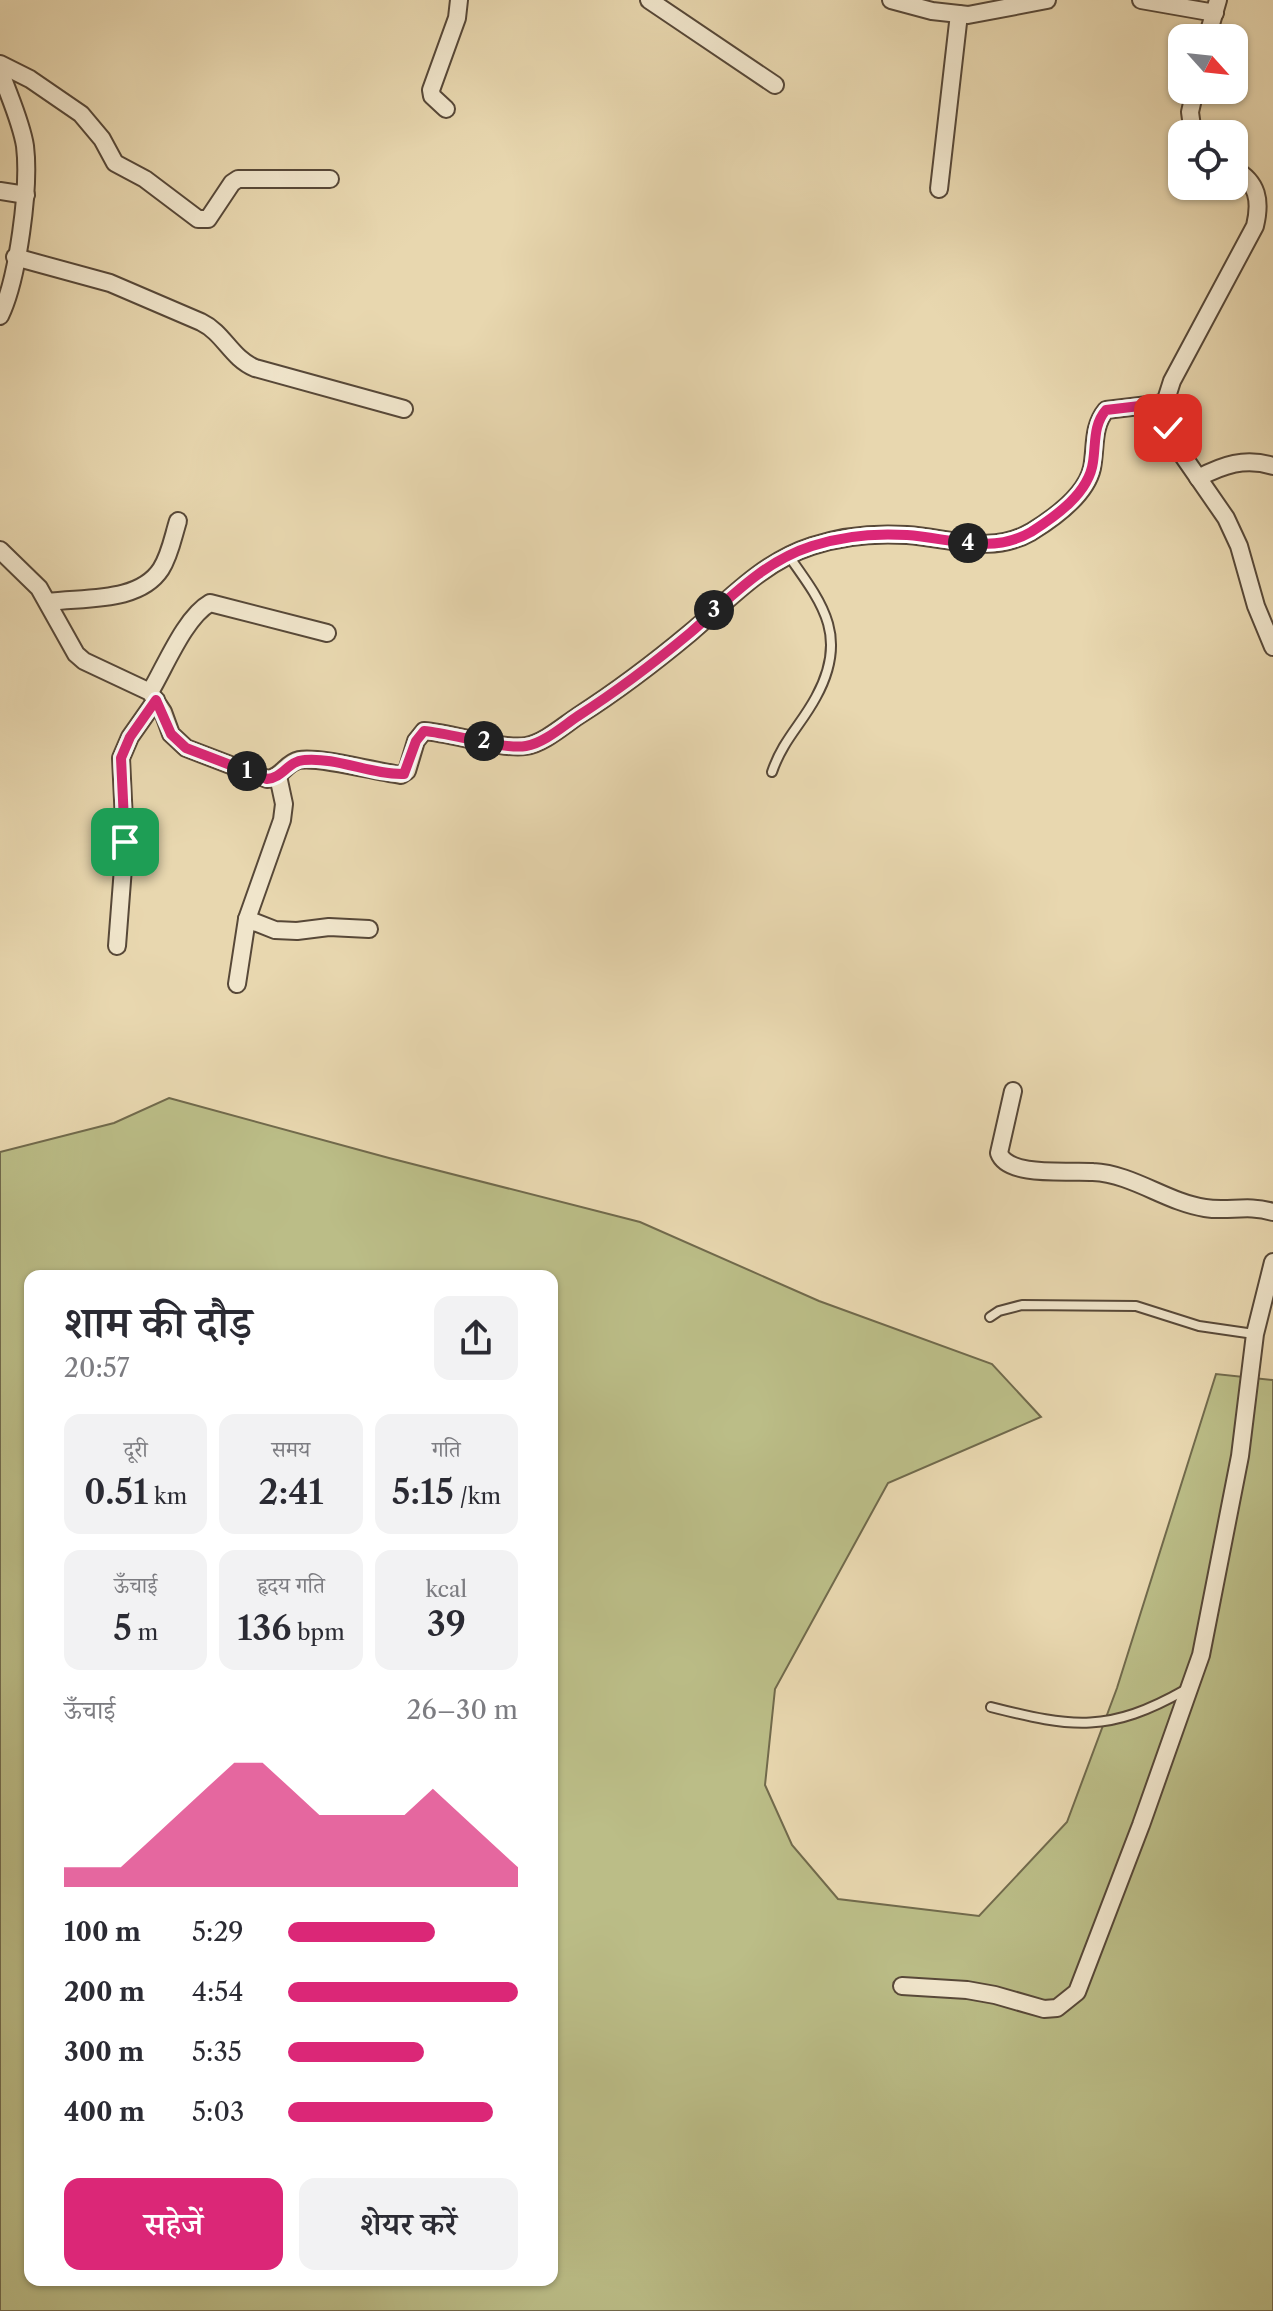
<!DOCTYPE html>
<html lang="hi">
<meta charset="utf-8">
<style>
:root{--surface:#fff;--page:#f2f2f3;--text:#2b2b33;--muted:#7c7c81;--accent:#db2777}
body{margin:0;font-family:"Libre Caslon Text","Noto Serif Devanagari",serif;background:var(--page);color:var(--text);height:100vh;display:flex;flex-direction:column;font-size:30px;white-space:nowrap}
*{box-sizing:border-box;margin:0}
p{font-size:26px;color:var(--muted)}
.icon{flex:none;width:44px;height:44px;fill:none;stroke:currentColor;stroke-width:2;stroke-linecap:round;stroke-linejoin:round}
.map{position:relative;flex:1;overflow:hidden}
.drawer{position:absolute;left:24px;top:1270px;width:534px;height:1016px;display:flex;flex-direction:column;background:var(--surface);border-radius:16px;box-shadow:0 2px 6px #0004}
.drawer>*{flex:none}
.needle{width:52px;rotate:117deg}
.buttons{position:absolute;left:1168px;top:24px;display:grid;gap:16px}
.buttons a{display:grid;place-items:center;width:80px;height:80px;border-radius:16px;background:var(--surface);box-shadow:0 2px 6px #0004;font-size:40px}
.pin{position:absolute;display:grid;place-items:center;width:68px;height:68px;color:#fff;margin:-34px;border-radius:16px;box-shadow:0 4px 12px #0006}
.km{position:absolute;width:40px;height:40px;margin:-20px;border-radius:50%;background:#222;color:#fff;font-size:22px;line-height:40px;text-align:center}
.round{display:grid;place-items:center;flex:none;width:84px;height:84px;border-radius:16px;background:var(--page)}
.head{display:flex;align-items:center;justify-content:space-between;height:136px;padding:0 40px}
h1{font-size:44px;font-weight:600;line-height:60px}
.figures{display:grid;grid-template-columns:repeat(3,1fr);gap:12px;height:136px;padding:8px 40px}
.figures div{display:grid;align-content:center;border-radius:16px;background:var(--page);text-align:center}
.figures b{font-size:34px;font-weight:600}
.figures small{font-size:22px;font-weight:400}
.figures p{font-size:22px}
.chart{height:224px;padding:16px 40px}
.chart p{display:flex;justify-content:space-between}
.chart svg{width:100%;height:144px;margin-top:8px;fill:var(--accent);opacity:.7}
.action{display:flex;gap:16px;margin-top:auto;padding:16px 40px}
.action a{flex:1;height:92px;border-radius:16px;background:var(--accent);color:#fff;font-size:32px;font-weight:600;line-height:92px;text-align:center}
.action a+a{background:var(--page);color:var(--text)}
ul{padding:0 40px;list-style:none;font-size:26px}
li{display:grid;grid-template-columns:128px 96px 1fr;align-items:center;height:60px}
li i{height:20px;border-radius:10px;background:var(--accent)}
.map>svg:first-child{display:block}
</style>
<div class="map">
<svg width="1273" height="2311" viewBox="0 0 1273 2311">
<rect width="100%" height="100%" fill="#e8d7af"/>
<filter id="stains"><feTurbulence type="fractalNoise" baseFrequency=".0025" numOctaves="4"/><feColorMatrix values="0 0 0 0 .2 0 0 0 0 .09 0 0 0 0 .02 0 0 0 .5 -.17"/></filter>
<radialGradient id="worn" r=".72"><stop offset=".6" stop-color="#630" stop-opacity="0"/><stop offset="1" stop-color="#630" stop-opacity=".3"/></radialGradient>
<path fill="#bbbd87" stroke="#716a4c" stroke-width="2" fill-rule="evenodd" d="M169,1098L389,1158L640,1222L819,1301L992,1364L1041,1417L888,1483L775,1689L765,1785L792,1845L838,1899L979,1916L1067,1822L1117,1688L1216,1374L1273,1380V2311H0V1152L114,1123ZM30,1276H552V2280H30Z"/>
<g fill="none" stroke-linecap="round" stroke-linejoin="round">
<g stroke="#574838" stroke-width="12">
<g id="service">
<path d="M772,772C783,740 801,725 816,697C849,637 823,604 788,555"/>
<path d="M990,1317L999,1311L1022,1305L1136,1306L1199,1326L1254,1334"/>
<path d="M991,1707C1073,1728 1109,1733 1185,1690"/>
</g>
</g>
<g stroke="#574838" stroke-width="20">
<g id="minor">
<path d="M649,0L775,85"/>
<path d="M891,0L932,11L968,15L1047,0"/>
<path d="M1141,0L1215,13"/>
<path d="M1207,38L1218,0"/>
<path d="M0,64L30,79L81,114L102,139L115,163L145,179L198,219H208L232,183L238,179H330"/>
<path d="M0,70C8,94 21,121 25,146C30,187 18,279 0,316"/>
<path d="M446,109L432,96L431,90L457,18L459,0"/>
<path d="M1193,134L1190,112L1195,90"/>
<path d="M1234,169C1258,182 1261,201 1255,226L1172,381L1165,403L1168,428L1181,453L1226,518L1239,546L1256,606L1273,647"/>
<path d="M939,189L959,14"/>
<path d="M0,191L26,195"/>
<path d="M15,257L110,283L201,322C224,333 231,358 255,368L404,409"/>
<path d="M1198,478C1223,465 1245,457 1273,466"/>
<path d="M0,550L39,588L76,654L84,661L150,692L163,712L171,734L186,748L267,779C282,778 285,763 299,760C319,756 378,772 401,775L407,771L416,741L424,731C452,733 502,750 526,746C544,743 563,726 578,716C617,691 654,663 690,633C728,601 762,562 812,546C842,536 875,533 907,535C950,538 991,555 1031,532C1054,518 1086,495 1092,468C1096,448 1092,427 1106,410L1165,403"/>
<path d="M48,602C84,597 139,603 161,569C170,555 173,537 178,521"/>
<path d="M150,692C165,667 185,617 210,603L327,633"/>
<path d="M247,919L275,930L297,931L329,927L369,929"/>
<path d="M117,946L125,842L121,758L130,737L156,700"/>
<path d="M237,984L247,919L282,820L284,804L278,776"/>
<path d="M1013,1091L999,1153C1008,1178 1070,1170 1093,1172C1133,1174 1166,1202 1205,1208C1229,1212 1247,1204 1273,1212"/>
<path d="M902,1986L967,1990L995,1995L1044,2009L1057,2008L1077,1992L1141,1825L1201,1655L1240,1456L1255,1334L1273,1262"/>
</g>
</g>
<use href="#service" stroke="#f0e5cb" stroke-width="8"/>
<use href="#minor" stroke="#f0e5cb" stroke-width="16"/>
</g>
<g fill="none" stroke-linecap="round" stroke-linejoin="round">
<g stroke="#fff" stroke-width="16">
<path id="route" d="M125,842L121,758L130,737L156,700L171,734L186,748L267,779C283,778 288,761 304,760C337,757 372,775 404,774L416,741L424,731C451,733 503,750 526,746C544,743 563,726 578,716C617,691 654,663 690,633C728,600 762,562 812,546C842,536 875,533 907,535C950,538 991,555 1031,532C1056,516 1089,493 1093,462C1096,443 1093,425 1106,410L1165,403L1168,428"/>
</g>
<use href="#route" stroke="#db2777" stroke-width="10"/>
</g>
<rect width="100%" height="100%" filter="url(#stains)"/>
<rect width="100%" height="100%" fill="url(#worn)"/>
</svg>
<div class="buttons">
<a><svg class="needle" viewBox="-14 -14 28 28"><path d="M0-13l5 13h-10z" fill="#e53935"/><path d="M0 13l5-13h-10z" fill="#7c7c81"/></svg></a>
<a><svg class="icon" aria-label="locate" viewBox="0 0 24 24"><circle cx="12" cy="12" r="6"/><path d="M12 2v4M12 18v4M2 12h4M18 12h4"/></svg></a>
</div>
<div class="pin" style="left:125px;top:842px;background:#1e9e55"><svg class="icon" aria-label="arrive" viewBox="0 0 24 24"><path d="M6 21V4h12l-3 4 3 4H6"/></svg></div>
<div class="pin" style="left:1168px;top:428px;background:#d93025"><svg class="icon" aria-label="check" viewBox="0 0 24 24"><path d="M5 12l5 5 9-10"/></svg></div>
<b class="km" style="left:247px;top:771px">1</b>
<b class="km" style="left:484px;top:741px">2</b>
<b class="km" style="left:714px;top:610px">3</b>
<b class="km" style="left:968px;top:543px">4</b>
<section class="drawer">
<div class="head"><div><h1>शाम की दौड़</h1><p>20:57</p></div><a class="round"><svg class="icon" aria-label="share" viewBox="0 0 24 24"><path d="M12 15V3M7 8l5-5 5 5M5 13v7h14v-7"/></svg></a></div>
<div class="figures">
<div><p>दूरी</p><b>0.51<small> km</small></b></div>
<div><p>समय</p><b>2:41</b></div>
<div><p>गति</p><b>5:15<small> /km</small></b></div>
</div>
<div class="figures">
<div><p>ऊँचाई</p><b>5<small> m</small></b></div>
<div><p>हृदय गति</p><b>136<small> bpm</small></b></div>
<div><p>kcal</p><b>39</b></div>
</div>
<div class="chart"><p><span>ऊँचाई</span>26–30 m</p>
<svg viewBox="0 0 160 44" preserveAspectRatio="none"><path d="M0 44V38L10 38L20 38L30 30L40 22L50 14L60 6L70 6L80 14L90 22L100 22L110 22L120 22L130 14L140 22L150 30L160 38V44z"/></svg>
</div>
<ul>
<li><b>100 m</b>5:29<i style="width:64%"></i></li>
<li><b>200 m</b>4:54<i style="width:100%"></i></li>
<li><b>300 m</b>5:35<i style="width:59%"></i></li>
<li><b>400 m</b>5:03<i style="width:89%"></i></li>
</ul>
<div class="action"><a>सहेजें</a><a>शेयर करें</a></div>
</section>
</div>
